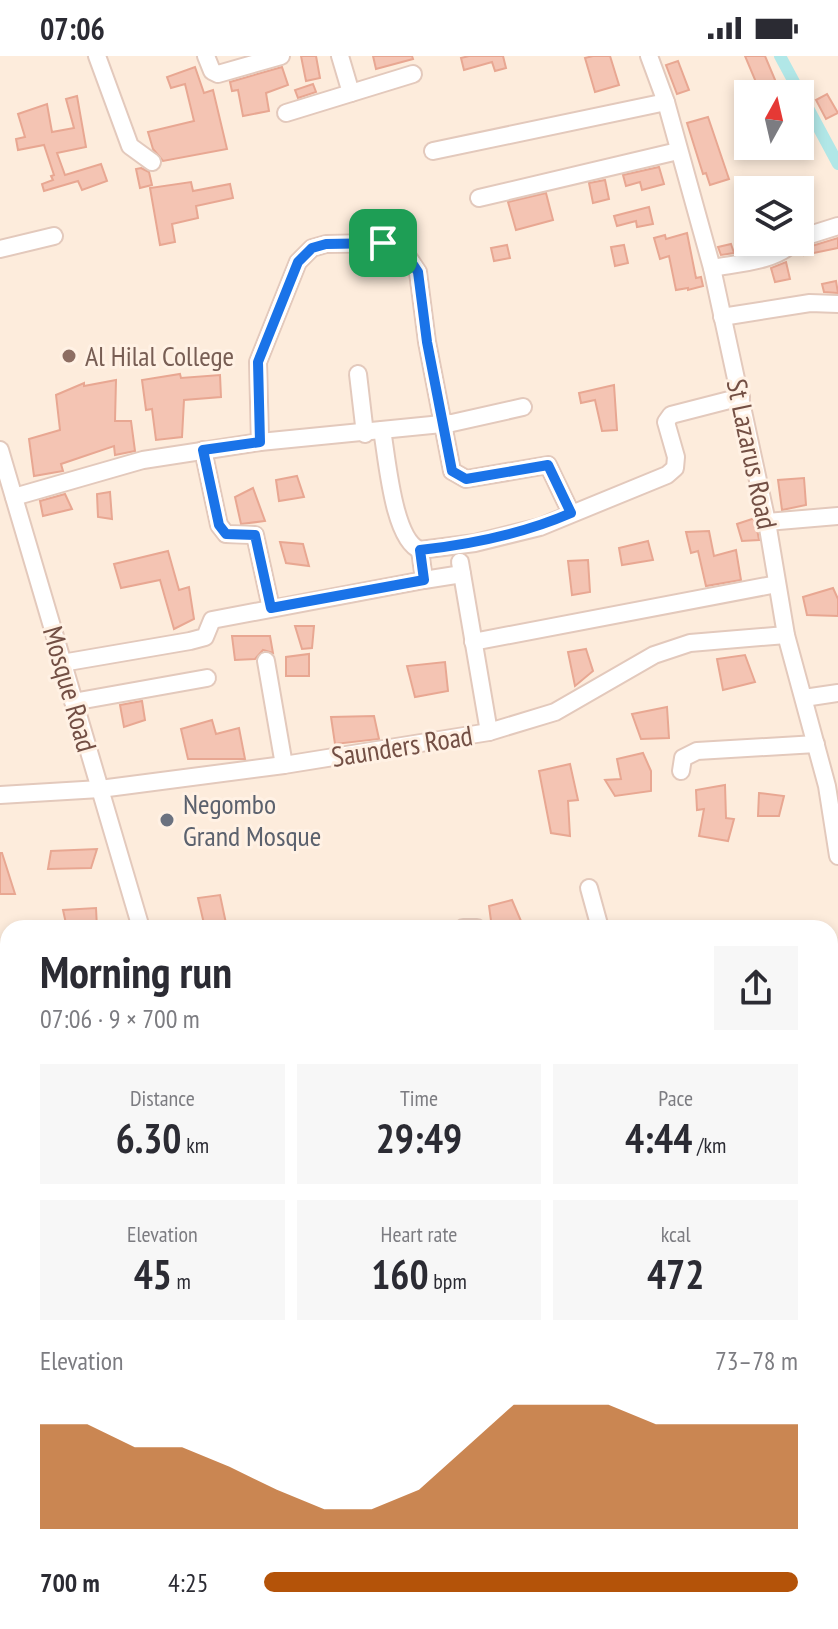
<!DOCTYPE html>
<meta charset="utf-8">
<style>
:root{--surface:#fff;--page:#f7f7f7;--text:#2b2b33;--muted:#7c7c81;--accent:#b45309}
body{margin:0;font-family:"PT Sans Narrow",sans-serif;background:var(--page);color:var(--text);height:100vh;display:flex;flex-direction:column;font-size:30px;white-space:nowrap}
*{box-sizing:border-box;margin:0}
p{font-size:26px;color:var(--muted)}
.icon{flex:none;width:44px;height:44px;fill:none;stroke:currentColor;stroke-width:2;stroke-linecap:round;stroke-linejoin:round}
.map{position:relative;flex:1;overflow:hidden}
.sheet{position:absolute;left:0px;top:864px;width:838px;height:710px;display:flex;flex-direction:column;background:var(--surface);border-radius:24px 24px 0 0;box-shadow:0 4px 12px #0003}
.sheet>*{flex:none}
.needle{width:52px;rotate:8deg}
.fabs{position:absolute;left:734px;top:24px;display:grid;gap:16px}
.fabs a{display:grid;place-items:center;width:80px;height:80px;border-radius:0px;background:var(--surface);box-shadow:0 4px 12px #0003;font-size:40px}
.pin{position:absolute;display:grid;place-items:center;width:68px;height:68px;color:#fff;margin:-34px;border-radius:16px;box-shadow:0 4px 12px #0006}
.round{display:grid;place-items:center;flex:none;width:84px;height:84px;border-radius:0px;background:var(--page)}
.head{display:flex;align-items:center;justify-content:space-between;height:136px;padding:0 40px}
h1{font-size:44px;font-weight:800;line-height:60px}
.stats{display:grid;grid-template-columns:repeat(3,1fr);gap:12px;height:136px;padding:8px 40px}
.stats div{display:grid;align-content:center;border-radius:0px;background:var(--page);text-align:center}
.stats b{font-size:40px;font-weight:800}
.stats small{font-size:22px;font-weight:400}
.stats p{font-size:22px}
.chart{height:224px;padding:16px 40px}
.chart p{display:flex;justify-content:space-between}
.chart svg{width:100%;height:144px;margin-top:8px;fill:var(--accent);opacity:.7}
ul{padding:0 40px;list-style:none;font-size:26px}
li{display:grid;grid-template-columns:128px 96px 1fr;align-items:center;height:60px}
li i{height:20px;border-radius:10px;background:var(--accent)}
.status{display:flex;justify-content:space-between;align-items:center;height:56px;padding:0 40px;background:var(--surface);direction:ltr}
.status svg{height:22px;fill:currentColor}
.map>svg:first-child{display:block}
</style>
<div class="status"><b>07:06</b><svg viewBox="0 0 49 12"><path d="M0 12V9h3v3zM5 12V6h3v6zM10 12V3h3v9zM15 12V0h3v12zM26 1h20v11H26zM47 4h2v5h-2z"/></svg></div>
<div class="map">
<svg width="838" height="1573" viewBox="0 0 838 1573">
<rect width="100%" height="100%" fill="#fdecdc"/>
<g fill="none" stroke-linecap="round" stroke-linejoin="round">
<path stroke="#96d8d9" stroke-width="4" d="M0,1449L8,1450"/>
<path stroke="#b1e7e7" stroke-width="12" d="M780,0L838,108"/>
</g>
<g fill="#f4c4b3" stroke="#e8a792" stroke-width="2">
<path d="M301,0H316L320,22L306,25Z"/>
<path d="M373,0H412L413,3L376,13Z"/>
<path d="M469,0H503L506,12L495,15L492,6L464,14L461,2Z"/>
<path d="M593,0H610L619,29L595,36L585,2Z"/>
<path d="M745,0H765L781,38H761Z"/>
<path d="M678,5L689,34L677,38L666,9Z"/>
<path d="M195,11L204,37L213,34L227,93L163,105L153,93L148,76L194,65L185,28L171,32L167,21Z"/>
<path d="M282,11L288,29L266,37L269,55L243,60L238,34L232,35L230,26Z"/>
<path d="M313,28L316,36L298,42L295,34Z"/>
<path d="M827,38L838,57L826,63L816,44Z"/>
<path d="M77,40L86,91L57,97L65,119L101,108L107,125L82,134L78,125L44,135L42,128L53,124L51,120L54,119L44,89L18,94L16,83L25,81L18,58L47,48L52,76L74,72L66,43Z"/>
<path d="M708,61L729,123L710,129L706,117L703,118L687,67Z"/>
<path d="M659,111L664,128L642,134L640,126L626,130L623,119Z"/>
<path d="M141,112L149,116L152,129L140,132L136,113Z"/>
<path d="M801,123L812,152L800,157V123Z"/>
<path d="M605,124L609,143L593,147L589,127Z"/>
<path d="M191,126L193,135L230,128L233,142L196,150L198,162L172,168L175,186L160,189L150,132Z"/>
<path d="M546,137L553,164L516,174L508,146Z"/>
<path d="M649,151L653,168L637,171L636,165L617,170L614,160Z"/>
<path d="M687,177L696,222L701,221L703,230L688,234V232L676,234L669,200L660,203L654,182L665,179L666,183Z"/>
<path d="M838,182V192L804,199L802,193Z"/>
<path d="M731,188L734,197L721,199L718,191Z"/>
<path d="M507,189L510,202L494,205L491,192Z"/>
<path d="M624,189L628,207L615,210L611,191Z"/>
<path d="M786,206L790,223L775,226L771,212Z"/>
<path d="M836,225L838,237L824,236L822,228Z"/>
<path d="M180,318L181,322L220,319L221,341L184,344L182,381L156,384L152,353L146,354L142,324Z"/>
<path d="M116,324L115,365H131L135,395L115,399L114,390L61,408L63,415L34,420L29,383L60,374L56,339L84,327V330Z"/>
<path d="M614,329L617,374L602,375L595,344L581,347L579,337Z"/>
<path d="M297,420L304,441L279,445L276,424Z"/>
<path d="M804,422L806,449L782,454L778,424Z"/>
<path d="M253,432L265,465L241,468L235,441Z"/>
<path d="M110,436L112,463L98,461L97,438Z"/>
<path d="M65,438L72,453L43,460L40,445Z"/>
<path d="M755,462L759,484L742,485L737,468Z"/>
<path d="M709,475L714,500L736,494L741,524L706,530L698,495L691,497L686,476Z"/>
<path d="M648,485L653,504L622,509L619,492Z"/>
<path d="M280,486L303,488L309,510L286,507Z"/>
<path d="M168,495L179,534L189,531L194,563L174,573L160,524L121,532L114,508Z"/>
<path d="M588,504L590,536L572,539L568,505Z"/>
<path d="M833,532L838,543V560L807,559L803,541Z"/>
<path d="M295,570H314L312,592L302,593Z"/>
<path d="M232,580H270L273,597L263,594L255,603L235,604Z"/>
<path d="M586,593L593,615L575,630L568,596Z"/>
<path d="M309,598V620H286V601Z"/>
<path d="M745,599L755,626L723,634L717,603Z"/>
<path d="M445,606L448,635L415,641L407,610Z"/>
<path d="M142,645L145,664L124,671L120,649Z"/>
<path d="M667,651L669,682L641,683L632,658Z"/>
<path d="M374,660L379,683L335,688L331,661Z"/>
<path d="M212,664L216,678L239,672L245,703H188L181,673Z"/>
<path d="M643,697L651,715V735L615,740L605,724L621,723L617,703Z"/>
<path d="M570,708L578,744L568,745L570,780L551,777L539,715Z"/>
<path d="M725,729L726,762L734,763L728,785L699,780L704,753L697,754L696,734Z"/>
<path d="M759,737L784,740L779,760H758Z"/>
<path d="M97,793L91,812L48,813L51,795Z"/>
<path d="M0,797H2L15,838H0Z"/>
<path d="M220,839L227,872H205L198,842Z"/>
<path d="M512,844L524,872H492L489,850Z"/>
<path d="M96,852L97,872H67L63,854Z"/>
</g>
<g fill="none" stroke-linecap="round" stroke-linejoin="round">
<g stroke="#e3c9bc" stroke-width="20">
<g id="minor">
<path d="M97,0L130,90L152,106"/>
<path d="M206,0L212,15L218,18L281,0"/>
<path d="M340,0L351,37"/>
<path d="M649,0L666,46L712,212L767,466L786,579L827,730L838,800"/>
<path d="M286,57L413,18"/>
<path d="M433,95L666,46"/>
<path d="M479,142L678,95"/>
<path d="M800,182L838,170"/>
<path d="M0,193L54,180"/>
<path d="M712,212C739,207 774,206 794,186"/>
<path d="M722,261L810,247L838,248"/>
<path d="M358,318L365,378"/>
<path d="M382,374C387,401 393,484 420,494L475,487L540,471L667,419L675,412L676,401L666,366L671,359L741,341"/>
<path d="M260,386L258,306L298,206L312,192L326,188L383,187L404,195L418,216L427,286L452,415L466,423L548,409L571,457"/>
<path d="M0,394L141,872"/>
<path d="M203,394L219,469L226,478L255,479L271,552"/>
<path d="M14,441L143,404L260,386L452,367L523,351"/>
<path d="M767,466L838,460"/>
<path d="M460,506L489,676"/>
<path d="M424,524L462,518"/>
<path d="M473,586L777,528"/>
<path d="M266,605L284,709"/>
<path d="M62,607L190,585L205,581L212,564L424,524L420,494"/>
<path d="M804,642L838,637"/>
<path d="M73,646L207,622"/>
<path d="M681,715L683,702L697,695L816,688"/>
<path d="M0,739L100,733L284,709L489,676L555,656L654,599L690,587L786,579"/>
<path d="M589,832L600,872"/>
<path d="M463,872H477"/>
<path d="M0,1169L8,1198"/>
<path d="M830,1324L838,1322"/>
<path d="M362,1566L364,1573"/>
<path d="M257,1573L312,1566"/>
</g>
</g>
<g stroke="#dbd1ce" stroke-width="26">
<g id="major">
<path d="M830,994L838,992"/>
<path d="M0,1255L8,1252"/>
</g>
</g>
<use href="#minor" stroke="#fff" stroke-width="16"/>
<use href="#major" stroke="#ffc892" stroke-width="22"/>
</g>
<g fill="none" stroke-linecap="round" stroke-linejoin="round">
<g stroke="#fff" stroke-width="16">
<path id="route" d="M383,187L404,195L418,216L427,286L452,415L466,423L548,409L571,457C523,478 473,488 420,494L424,524L271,552L255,479L226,478L219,469L203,394L260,386L258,306L298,206L312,192L326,188Z"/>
</g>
<use href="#route" stroke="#1a73e8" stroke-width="10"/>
</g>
<circle fill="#8d6e63" stroke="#fff1e4" stroke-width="3" cx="69" cy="300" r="8"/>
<circle fill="#6b7280" stroke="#fff1e4" stroke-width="3" cx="167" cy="764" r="8"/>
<g text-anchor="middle" stroke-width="6" stroke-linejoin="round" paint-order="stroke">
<g font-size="28" fill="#785e54" stroke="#fff1e4" text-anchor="start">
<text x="85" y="310">Al Hilal College</text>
</g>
<g font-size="28" fill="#734f44" stroke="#fff1e4">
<text transform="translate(752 398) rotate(78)" y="10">St Lazarus Road</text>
<text transform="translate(70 633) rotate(74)" y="10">Mosque Road</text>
<text transform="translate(402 690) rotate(-9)" y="10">Saunders Road</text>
</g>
<g font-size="28" fill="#5b616d" stroke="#fff1e4" text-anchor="start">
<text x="183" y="758">Negombo<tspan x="183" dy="32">Grand Mosque</tspan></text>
</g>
</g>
</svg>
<div class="fabs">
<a><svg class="needle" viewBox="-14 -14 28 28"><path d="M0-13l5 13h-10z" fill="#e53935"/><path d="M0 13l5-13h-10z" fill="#7c7c81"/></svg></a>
<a><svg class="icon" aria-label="layers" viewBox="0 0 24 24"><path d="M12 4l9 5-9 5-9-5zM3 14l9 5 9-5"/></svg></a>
</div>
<div class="pin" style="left:383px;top:187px;background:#1e9e55"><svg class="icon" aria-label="arrive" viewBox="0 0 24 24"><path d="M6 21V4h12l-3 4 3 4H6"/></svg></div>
<section class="sheet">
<div class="head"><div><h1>Morning run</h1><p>07:06 · 9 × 700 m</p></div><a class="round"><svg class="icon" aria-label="share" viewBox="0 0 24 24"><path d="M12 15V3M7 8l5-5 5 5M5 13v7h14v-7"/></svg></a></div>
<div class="stats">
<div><p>Distance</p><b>6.30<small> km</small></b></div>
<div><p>Time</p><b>29:49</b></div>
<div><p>Pace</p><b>4:44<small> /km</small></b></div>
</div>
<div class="stats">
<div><p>Elevation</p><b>45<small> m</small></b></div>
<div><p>Heart rate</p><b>160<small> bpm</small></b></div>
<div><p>kcal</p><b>472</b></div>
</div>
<div class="chart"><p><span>Elevation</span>73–78 m</p>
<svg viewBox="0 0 160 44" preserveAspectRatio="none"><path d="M0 44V12L10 12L20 19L30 19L40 25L50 32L60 38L70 38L80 32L90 19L100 6L110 6L120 6L130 12L140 12L150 12L160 12V44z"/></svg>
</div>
<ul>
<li><b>700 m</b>4:25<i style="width:100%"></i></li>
</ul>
</section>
</div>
